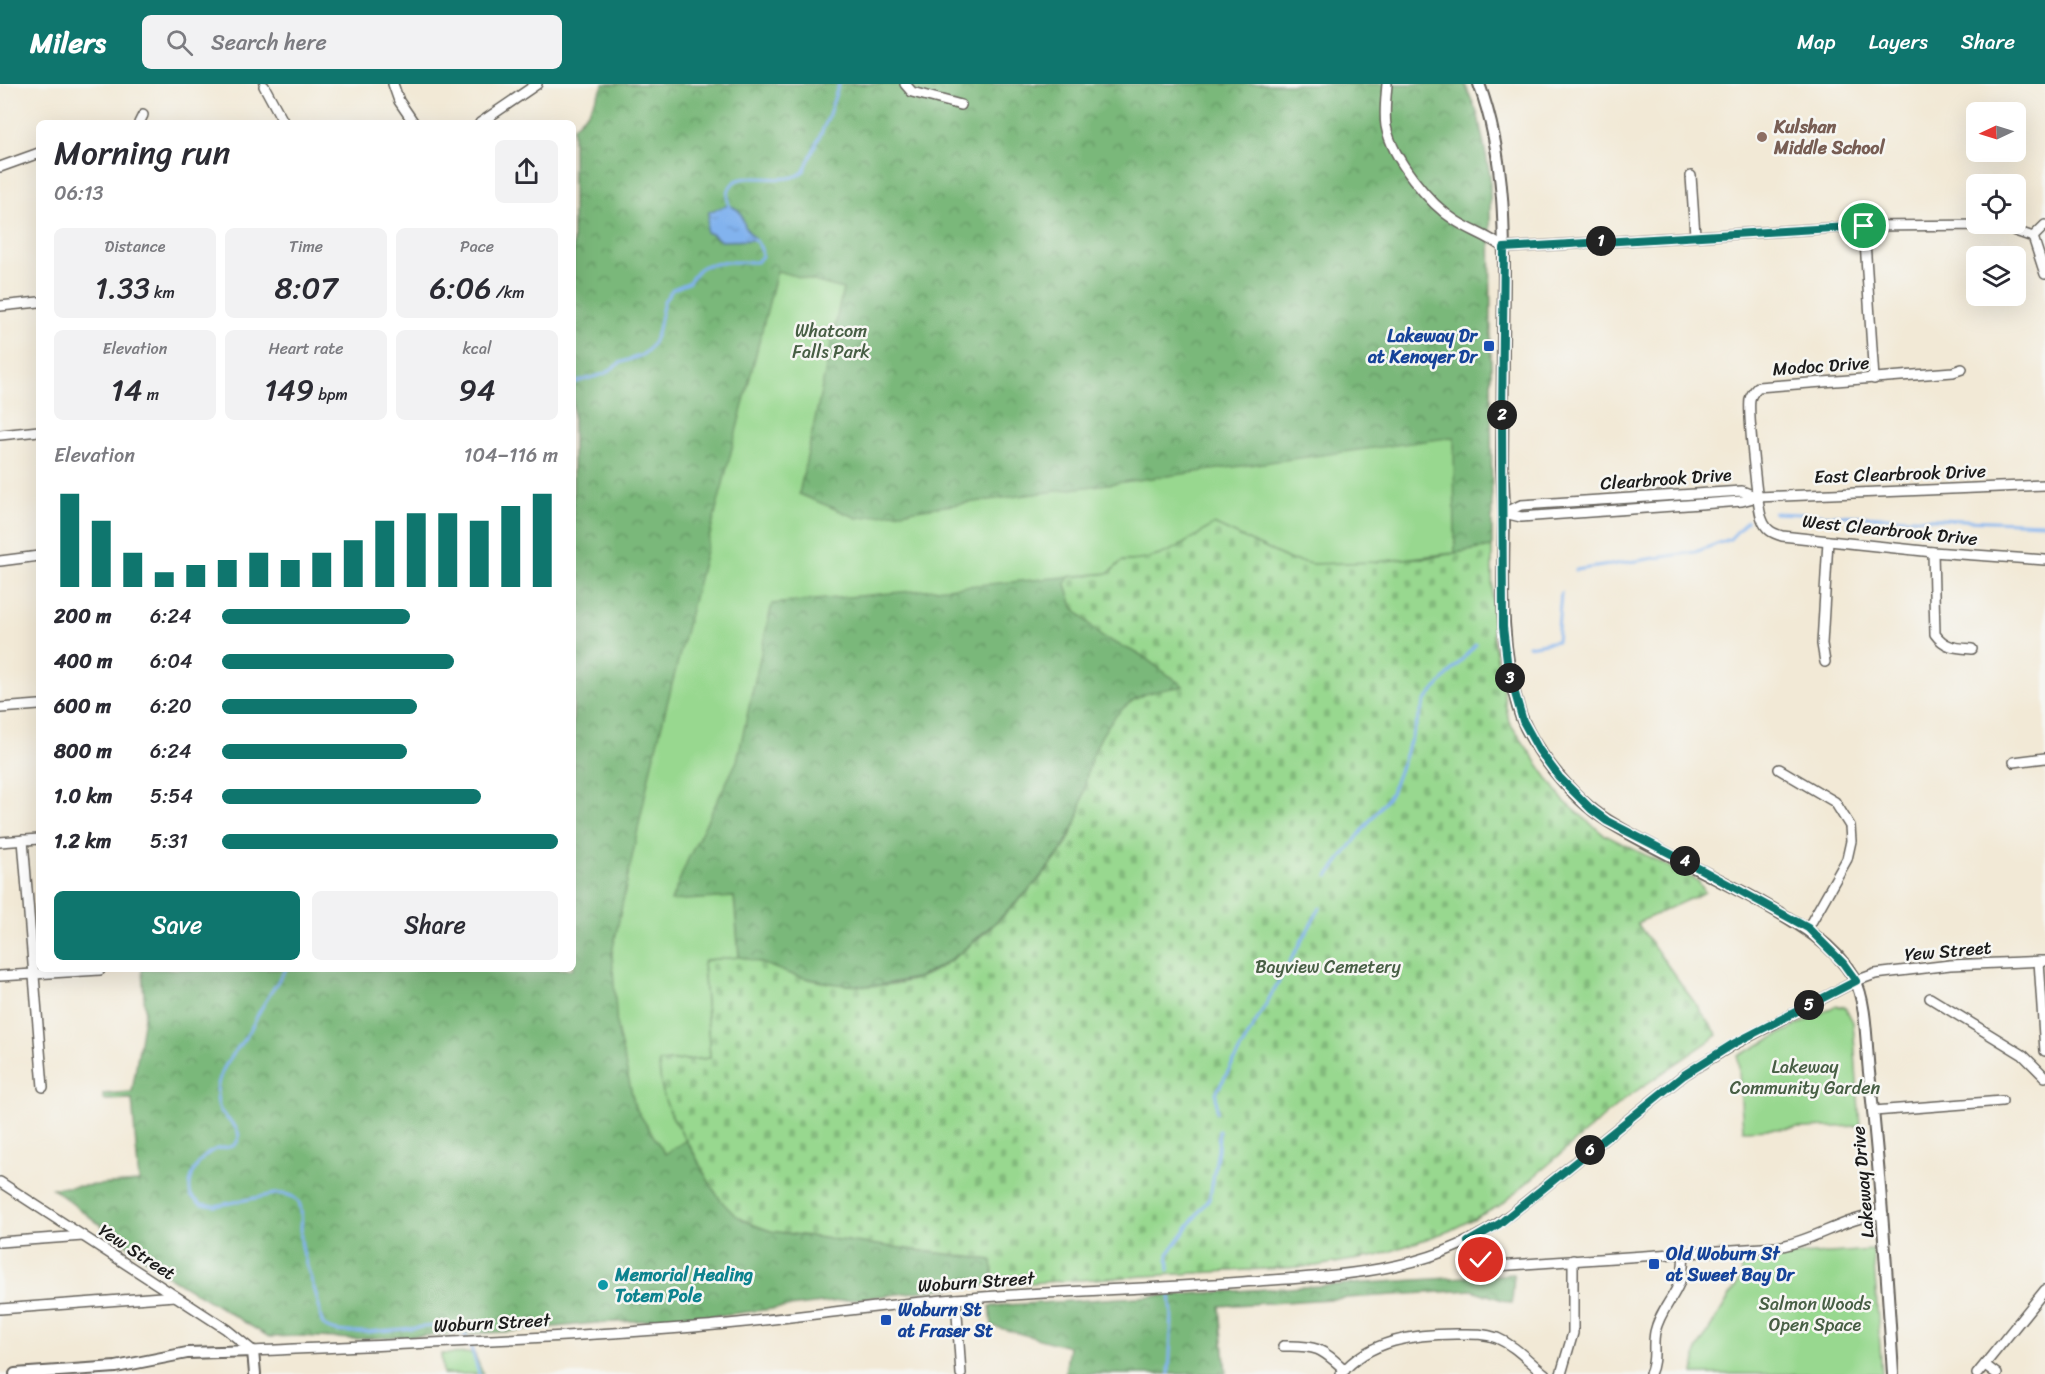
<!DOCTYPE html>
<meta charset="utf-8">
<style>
:root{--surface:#fff;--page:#f2f2f3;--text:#2b2b33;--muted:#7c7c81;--accent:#0f766e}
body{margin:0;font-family:Sriracha,sans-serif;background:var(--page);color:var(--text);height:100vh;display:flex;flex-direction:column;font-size:22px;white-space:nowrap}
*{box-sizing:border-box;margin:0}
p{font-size:20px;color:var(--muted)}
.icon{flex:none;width:33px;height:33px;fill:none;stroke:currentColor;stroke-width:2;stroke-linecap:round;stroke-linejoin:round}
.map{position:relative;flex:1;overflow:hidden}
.drawer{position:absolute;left:36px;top:36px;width:540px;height:852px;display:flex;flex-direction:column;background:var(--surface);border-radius:9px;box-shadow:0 6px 24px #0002}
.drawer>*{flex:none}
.needle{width:39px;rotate:266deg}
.tools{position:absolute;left:1966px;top:18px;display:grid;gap:12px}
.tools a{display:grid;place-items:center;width:60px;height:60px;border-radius:9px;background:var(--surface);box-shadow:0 6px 24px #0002;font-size:30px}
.pin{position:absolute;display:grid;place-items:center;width:51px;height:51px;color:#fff;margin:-26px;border:3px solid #fff;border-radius:50%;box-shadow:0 2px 6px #0007}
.km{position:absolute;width:30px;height:30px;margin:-15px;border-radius:50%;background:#222;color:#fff;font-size:16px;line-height:30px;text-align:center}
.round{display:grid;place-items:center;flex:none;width:63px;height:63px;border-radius:9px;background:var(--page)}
.summary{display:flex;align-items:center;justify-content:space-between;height:102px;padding:0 18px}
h1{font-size:33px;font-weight:600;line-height:45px}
.stats{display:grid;grid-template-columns:repeat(3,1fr);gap:9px;height:102px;padding:6px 18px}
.stats div{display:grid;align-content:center;border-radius:9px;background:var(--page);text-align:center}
.stats b{font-size:30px;font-weight:600}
.stats small{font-size:16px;font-weight:400}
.stats p{font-size:16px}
.chart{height:168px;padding:12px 18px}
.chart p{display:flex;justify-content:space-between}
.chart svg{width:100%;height:108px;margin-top:6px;stroke:var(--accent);stroke-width:6}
.cta{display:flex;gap:12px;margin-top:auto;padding:12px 18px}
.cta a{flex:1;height:69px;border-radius:9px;background:var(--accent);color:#fff;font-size:24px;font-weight:600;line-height:69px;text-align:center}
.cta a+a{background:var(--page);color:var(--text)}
ul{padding:0 18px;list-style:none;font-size:20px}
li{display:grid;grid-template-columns:96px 72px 1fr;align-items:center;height:45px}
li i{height:15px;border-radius:8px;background:var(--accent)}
header{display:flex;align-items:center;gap:36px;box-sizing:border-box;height:84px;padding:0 30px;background:var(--accent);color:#fff}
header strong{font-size:28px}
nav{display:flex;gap:33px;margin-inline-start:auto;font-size:21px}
.search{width:420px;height:54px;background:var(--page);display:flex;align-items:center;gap:15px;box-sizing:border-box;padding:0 21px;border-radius:9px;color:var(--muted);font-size:22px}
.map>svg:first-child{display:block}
</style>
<header>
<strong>Milers</strong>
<div class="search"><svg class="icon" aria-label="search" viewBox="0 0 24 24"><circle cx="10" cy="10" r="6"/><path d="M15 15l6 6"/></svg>Search here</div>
<nav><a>Map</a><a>Layers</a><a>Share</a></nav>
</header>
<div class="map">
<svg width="2045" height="1290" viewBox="0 0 2045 1290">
<defs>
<pattern id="forest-crowns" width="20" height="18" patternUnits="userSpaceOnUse" patternTransform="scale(1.5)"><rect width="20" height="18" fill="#7ab87a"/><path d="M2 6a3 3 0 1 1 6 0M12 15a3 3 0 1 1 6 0" fill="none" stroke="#639563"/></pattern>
<pattern id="cemetery-stones" width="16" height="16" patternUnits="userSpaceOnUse" patternTransform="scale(1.5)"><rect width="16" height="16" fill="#98d88f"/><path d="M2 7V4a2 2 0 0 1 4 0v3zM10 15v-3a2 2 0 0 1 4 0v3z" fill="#82b97b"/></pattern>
<pattern id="water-ripples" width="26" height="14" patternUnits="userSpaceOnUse" patternTransform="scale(1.5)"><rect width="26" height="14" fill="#82b3ee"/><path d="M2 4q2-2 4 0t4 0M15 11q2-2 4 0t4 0" fill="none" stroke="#7099cc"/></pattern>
</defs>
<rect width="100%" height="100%" fill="#f6f6f2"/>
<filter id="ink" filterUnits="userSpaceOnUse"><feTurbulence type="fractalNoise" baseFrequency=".0167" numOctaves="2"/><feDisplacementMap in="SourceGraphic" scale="12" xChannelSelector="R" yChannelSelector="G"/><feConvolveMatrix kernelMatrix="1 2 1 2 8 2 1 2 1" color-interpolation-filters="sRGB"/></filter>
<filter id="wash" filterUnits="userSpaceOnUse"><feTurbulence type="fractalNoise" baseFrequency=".008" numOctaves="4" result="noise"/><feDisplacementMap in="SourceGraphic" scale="24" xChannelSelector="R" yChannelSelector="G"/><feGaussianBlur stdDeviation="1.35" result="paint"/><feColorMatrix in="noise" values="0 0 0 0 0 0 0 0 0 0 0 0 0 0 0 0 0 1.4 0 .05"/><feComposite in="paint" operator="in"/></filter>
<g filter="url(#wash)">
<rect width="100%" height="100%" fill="#f2e9d6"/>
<g fill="url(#forest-crowns)" stroke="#4b6a4b" stroke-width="1.5">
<path d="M604,0H1465L1478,31L1490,91L1492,463L1425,474L1214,440L1185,460L1136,478L1099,550L1141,571L1184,602L1142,612L1083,714L1077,737L1062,766L1033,802L999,835L961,868L939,883L917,894L880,901L859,902L839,901L796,892L739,873L734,813L671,818L669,1030L692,1066L715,1108L753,1141L771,1147L993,1176L994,1201L965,1202L696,1234L596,1239L506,1248L352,1255L300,1252L269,1253L166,1191L52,1104L139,1098L132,1015L103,1016V1010L132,1008L145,926L142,885H573V43L588,28Z"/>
<path d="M1514,1190L1512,1219L1472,1206L1220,1222L1226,1290H1065L1069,1263L992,1242L990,1222Z"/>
</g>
<path fill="url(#cemetery-stones)" stroke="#5a7a56" stroke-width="1.5" d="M1214,440L1291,476L1425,474L1492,463L1493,554L1509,638L1563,716L1603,750L1698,797L1705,808L1637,839L1718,951L1626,1014L1501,1121L1449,1147L1377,1172L1316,1182L994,1201L992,1176L771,1147C757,1142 741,1137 730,1126C713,1110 704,1087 693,1067C685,1054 674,1042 668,1028C662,1011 660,995 658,978L710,974L703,879L706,876C716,875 728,873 738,873C753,874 775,885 790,890C830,902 875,907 916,895C958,882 1035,804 1062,767C1068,759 1072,748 1076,739C1083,722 1084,703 1088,686C1096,656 1114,624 1143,611C1156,606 1170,605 1183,602L1141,571L1102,553L1073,523L1066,500L1068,493L1109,489L1122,477C1158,478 1185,460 1214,440Z"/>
<g fill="#98d88f" stroke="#5a7a56" stroke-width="1.5">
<path d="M777,187L843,205L799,410L857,434L1454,353L1455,469L1376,478L1313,480L1291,476L1214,440C1185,460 1159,478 1122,477L1109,489L772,520L737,677L688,775L671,817L734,813L739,873L706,876L703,879L710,974L659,978C660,1011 668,1028 686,1056L665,1070L635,1023L617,944L612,869L651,683Z"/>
<path d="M1835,922L1845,923L1853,938L1860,1042L1743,1046L1738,972Z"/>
<path d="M1873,1166L1882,1290H1694L1697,1266L1742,1192L1741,1175Z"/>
<path d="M474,1269L483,1290H443L441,1270Z"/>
</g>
<path fill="url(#water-ripples)" stroke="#4f6885" stroke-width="1.5" d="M728,121C745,127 740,132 746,144C749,150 753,150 755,156L721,157L713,151L706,148L709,128Z"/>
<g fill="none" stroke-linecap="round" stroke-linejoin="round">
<g stroke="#82b3ee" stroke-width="3">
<path d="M729,124C718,71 783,109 804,87L827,36L839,0"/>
<path d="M573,299L604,290L620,279L642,271L648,266L653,259L657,250L664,217L673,205L688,199L699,185L704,182L726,178H757L762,172C762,165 759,159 753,155"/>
<path d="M1774,429L2045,439"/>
<path d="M1576,486L1695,468L1730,455L1747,437"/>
<path d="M1528,562L1557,557L1561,509"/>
<path d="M1328,792L1391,709L1425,617L1476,560"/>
<path d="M286,885C278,897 271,908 264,920C258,929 254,939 249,948C236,968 218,984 217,1008C217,1014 218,1021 220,1026C225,1035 243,1045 238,1056C234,1066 222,1062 214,1066C199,1073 186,1095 191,1112L201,1120L215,1122L275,1110C284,1109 294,1111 299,1119C304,1128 300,1145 301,1155C303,1178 314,1199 319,1222C320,1228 320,1239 326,1243C343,1256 428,1240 453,1241L460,1245L467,1254"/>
<path d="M1217,1028L1216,1009L1320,824"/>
<path d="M1169,1186L1168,1170L1210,1113L1218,1065L1219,1047"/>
<path d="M470,1260L479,1290"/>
<path d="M1169,1290L1172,1232L1170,1210"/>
</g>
</g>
</g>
<g filter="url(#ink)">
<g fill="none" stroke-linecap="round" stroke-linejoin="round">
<g stroke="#67645d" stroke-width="12">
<g id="minor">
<path d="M393,0L399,17L414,39"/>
<path d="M905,0L912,8L961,21"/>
<path d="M1387,0C1386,14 1384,28 1386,42C1392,74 1429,120 1456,137C1473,148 1487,151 1504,164L1864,142L1998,141L2033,153L2045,190"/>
<path d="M264,2L284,39"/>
<path d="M139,39L143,31"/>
<path d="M480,39L537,0"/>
<path d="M0,83L39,69"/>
<path d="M1691,92L1695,151"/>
<path d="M1864,142L1874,295"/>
<path d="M2033,153L2045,141"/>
<path d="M0,222L39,218"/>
<path d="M1962,285L1953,288L1758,303C1755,306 1751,311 1750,315C1748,327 1757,424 1762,435C1766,446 1772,449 1782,452L1933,468L2045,476"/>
<path d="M0,351L39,347"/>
<path d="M1504,429L1521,433L1742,417L1757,413L2045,401"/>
<path d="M1504,429L1521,421L1742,407L1757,413"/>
<path d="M1933,468L1935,550C1945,564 1956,564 1972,565"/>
<path d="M0,477L39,472"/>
<path d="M1825,578L1822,560L1828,457"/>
<path d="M0,624L39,621"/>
<path d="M2014,678L2045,674"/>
<path d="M1779,685L1835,718L1850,742L1851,757L1847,775L1808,844"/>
<path d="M23,756L43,1003"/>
<path d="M0,758L39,755"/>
<path d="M2039,877L2045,967"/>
<path d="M0,892L100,886"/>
<path d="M1930,914L2023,971L2045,993"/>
<path d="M1874,1027L2002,1017"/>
<path d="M0,1098L226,1245L253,1267C400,1260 548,1255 694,1243C782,1236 868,1222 955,1215C1051,1207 1147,1205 1243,1198C1338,1191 1433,1191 1511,1130L1684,991L1733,961L1856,897L1875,890L1950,881L2045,877"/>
<path d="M0,1158L83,1152"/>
<path d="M1469,1158C1474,1170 1482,1179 1496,1182L1777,1163C1814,1157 1845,1133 1883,1130"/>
<path d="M956,1215L961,1290"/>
<path d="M0,1225L175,1212"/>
<path d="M1283,1262C1316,1261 1321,1264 1345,1286"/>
<path d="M1985,1281L1997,1290"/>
<path d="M1341,1290C1369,1256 1415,1250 1456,1250C1470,1250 1483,1249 1497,1254C1516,1262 1529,1278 1545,1290"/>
<path d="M1561,1290L1573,1249V1176"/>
<path d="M1650,1290C1657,1274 1652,1264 1655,1248C1662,1217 1687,1207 1683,1169"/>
<path d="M1977,1290L2045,1206"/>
</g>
</g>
<g stroke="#67645d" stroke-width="14">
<g id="major">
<path d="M1479,0C1510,84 1504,174 1503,263C1503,302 1502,342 1502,381C1503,398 1504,415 1504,432C1503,497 1499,560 1518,623C1529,662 1573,715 1608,737C1658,768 1713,791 1764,820C1798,839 1834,860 1854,894C1867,918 1866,961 1869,988C1880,1089 1887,1189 1893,1290"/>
<path d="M15,1290L116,1283L187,1269L253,1267L255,1290"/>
</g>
</g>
<use href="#minor" stroke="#fff" stroke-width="9"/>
<use href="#major" stroke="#fff" stroke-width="10"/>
</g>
</g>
<g fill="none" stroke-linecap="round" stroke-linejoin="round" filter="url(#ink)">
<g stroke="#fff" stroke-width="12">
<path id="route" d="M1481,1176L1473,1167L1468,1158L1499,1140L1684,991L1733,960L1856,897L1843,879L1808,844L1702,786L1607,737L1591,725L1559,693L1539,666L1523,637L1508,585L1503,543L1502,333L1504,164L1864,142"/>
</g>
<use href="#route" stroke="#0f766e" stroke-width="8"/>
</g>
<circle fill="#8d6e63" stroke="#f6f6f2" stroke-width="2" cx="1762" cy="53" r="6"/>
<g fill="#1a4fb4" stroke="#f6f6f2" stroke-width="2">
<rect x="1483" y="256" width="12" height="12" rx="3"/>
<rect x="1648" y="1174" width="12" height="12" rx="3"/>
<rect x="880" y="1230" width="12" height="12" rx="3"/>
</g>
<circle fill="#0f9aa8" stroke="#f6f6f2" stroke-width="2" cx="603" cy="1201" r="6"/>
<g text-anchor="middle" stroke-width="5" stroke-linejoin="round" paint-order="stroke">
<g font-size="18" font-weight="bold" fill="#785e54" stroke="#f6f6f2" text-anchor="start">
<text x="1774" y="49">Kulshan<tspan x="1774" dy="21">Middle School</tspan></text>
</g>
<g font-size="18" fill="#475e44" stroke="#f6f6f2">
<text x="831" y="253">Whatcom<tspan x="831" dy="21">Falls Park</tspan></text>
<text x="1328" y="889">Bayview Cemetery</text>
<text x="1805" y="989">Lakeway<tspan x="1805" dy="21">Community Garden</tspan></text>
<text x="1815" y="1226">Salmon Woods<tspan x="1815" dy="21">Open Space</tspan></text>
</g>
<g font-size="18" font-weight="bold" fill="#164399" stroke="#f6f6f2" text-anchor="start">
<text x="1477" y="258" text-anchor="end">Lakeway Dr<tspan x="1477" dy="21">at Kenoyer Dr</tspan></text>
<text x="1666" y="1176">Old Woburn St<tspan x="1666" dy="21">at Sweet Bay Dr</tspan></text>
<text x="898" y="1232">Woburn St<tspan x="898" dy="21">at Fraser St</tspan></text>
</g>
<g font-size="18" fill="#1c1c1c" stroke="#f6f6f2">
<text transform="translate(1821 282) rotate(-4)" y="6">Modoc Drive</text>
<text transform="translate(1900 390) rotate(-2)" y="6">East Clearbrook Drive</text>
<text transform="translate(1666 395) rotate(-4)" y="6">Clearbrook Drive</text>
<text transform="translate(1890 446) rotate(6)" y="6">West Clearbrook Drive</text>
<text transform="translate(1948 867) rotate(-5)" y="6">Yew Street</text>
<text transform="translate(1863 1098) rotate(-95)" y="6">Lakeway Drive</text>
<text transform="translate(137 1168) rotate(33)" y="6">Yew Street</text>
<text transform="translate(976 1198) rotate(-4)" y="6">Woburn Street</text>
<text transform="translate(492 1239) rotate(-3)" y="6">Woburn Street</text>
</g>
<g font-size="18" font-weight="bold" fill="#0d838f" stroke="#f6f6f2" text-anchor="start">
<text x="615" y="1197">Memorial Healing<tspan x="615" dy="21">Totem Pole</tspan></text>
</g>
</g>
</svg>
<div class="tools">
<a><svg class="needle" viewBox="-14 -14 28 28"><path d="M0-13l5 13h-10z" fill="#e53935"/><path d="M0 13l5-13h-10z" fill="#7c7c81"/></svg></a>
<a><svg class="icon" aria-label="locate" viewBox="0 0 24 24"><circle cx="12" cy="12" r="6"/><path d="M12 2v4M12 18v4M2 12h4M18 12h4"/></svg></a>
<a><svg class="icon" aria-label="layers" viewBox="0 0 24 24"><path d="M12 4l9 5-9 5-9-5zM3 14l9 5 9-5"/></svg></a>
</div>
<div class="pin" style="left:1864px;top:142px;background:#1e9e55"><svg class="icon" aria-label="arrive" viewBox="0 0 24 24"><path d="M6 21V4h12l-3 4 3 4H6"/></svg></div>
<div class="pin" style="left:1481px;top:1176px;background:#d93025"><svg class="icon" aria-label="check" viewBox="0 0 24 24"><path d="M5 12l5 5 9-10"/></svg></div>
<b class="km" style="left:1601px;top:157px">1</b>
<b class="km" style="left:1502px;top:331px">2</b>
<b class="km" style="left:1510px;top:594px">3</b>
<b class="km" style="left:1685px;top:777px">4</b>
<b class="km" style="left:1809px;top:921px">5</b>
<b class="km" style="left:1590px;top:1066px">6</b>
<section class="drawer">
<div class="summary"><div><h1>Morning run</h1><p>06:13</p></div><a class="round"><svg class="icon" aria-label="share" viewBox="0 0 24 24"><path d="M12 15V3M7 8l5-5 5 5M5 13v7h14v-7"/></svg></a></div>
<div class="stats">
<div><p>Distance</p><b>1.33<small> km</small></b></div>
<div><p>Time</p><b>8:07</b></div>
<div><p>Pace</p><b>6:06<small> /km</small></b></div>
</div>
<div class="stats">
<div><p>Elevation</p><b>14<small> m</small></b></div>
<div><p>Heart rate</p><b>149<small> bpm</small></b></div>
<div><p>kcal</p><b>94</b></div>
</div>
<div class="chart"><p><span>Elevation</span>104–116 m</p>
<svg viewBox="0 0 160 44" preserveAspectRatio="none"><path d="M5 44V6M15 44V17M25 44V30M35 44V38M45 44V35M55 44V33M65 44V30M75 44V33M85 44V30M95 44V25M105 44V17M115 44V14M125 44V14M135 44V17M145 44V11M155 44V6"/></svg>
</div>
<ul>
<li><b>200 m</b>6:24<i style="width:56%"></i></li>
<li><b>400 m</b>6:04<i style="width:69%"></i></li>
<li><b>600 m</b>6:20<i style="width:58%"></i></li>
<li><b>800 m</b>6:24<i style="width:55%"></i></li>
<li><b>1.0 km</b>5:54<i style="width:77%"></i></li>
<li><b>1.2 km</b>5:31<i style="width:100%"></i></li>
</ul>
<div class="cta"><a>Save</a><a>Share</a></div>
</section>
</div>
